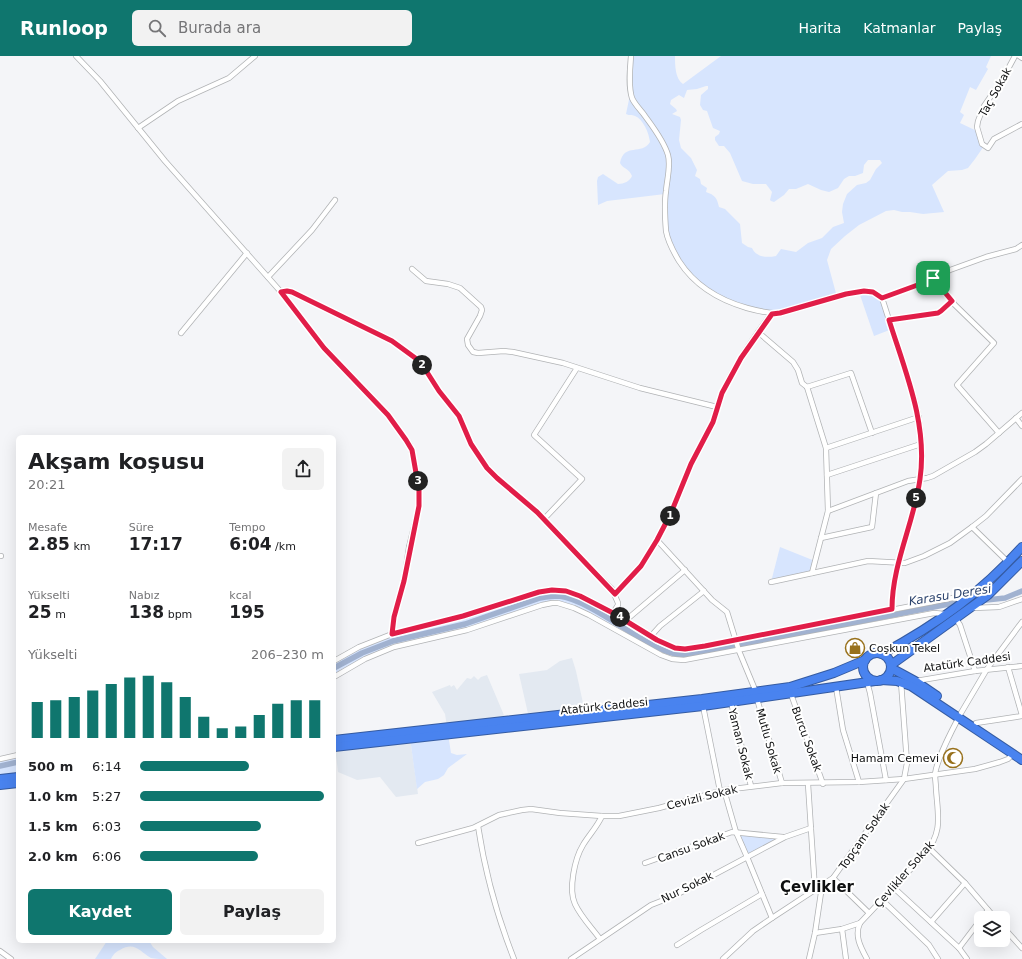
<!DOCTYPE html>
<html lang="tr">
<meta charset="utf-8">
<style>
:root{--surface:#fff;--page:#f2f2f2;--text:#202124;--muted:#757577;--accent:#0f766e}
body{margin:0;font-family:"DejaVu Sans",sans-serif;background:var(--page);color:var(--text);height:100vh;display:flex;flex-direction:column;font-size:15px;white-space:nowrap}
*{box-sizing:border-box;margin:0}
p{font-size:13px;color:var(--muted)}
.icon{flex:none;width:22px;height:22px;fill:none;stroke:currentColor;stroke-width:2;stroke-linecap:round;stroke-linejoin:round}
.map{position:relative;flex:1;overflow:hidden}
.side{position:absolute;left:16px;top:379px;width:320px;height:508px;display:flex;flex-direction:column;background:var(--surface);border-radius:6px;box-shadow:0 4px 16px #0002}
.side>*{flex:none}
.controls{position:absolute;left:974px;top:855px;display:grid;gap:8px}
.controls a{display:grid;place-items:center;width:36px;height:36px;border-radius:6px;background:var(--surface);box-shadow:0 4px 16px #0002;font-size:20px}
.pin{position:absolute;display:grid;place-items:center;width:34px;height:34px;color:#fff;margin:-17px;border-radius:8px;box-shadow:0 2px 6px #0006}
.km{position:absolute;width:20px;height:20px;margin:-10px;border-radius:50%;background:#222;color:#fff;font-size:11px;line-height:20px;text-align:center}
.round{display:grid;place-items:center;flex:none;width:42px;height:42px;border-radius:6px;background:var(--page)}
.headline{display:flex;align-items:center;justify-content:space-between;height:68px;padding:0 12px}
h1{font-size:22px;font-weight:700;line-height:30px}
.metrics{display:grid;grid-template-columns:repeat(3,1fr);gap:6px;height:68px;padding:4px 12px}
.metrics div{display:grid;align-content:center}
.metrics b{font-size:17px;font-weight:700}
.metrics small{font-size:11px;font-weight:400}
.metrics p{font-size:11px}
.chart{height:112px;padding:8px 12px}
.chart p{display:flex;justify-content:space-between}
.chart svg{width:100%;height:72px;margin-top:4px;stroke:var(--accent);stroke-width:6}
.action{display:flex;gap:8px;margin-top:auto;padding:8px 12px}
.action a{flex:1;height:46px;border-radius:6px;background:var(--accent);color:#fff;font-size:16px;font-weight:700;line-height:46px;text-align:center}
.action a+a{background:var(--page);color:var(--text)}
ul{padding:0 12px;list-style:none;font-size:13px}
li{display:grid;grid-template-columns:64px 48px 1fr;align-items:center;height:30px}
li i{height:10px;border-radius:5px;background:var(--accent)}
header{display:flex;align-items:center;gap:24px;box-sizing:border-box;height:56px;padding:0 20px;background:var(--accent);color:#fff}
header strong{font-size:19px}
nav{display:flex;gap:22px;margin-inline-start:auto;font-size:14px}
.search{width:280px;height:36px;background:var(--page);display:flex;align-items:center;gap:10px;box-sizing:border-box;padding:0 14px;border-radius:6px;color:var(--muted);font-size:15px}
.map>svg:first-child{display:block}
</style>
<header>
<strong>Runloop</strong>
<div class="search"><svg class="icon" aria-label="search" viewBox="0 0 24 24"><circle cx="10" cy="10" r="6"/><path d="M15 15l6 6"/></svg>Burada ara</div>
<nav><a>Harita</a><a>Katmanlar</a><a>Paylaş</a></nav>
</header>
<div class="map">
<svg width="1022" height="903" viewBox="0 0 1022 903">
<rect width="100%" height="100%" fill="#f4f5f8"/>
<g fill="#e3e9f1">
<path d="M572,602L576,615L585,656L529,662L519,618L547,614L560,605Z"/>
<path d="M487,619L506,664L447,671L445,658L432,636L450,629L451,631L454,629L457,634L467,622L471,623L474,620L478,624L481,621Z"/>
<path d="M410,682L418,738L396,741L380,721L357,724L338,716L335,691Z"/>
</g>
<g fill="#d7e5fe" fill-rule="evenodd">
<path d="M631,0H675C675,9 675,23 683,28L721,0H991L986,11L988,13L976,34L970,31L960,56L964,59L960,67L979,76L984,90L975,103L968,112L962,114L948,115L932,129L944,156L923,158L910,156H902L894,154L886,155L859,169L845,180L831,193L827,204L837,241L771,258L719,242L688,218L667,182L665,138L607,145L598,149L597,125L598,121L603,118L618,128C624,128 630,125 632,120C629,112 623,113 620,107C624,86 642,100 650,86C649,77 643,63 635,60C631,58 630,60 626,58L631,34ZM706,30H708V33L701,39L700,49L703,54L707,55L713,72L720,75L719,78L715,81V84L719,90H724L730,97L742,125L753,128H766L772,136L770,144L771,145L774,146L784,139L789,133H796L808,128L821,134L829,136L838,132L844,123L849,120H855L863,117L864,109L868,104H880L882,107L876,113L870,124L866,127L857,129L847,138L843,148L842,156L844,167L833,171L822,182L808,187L796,196L781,193L776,200C766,202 756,201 752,192L748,191L742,187L740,168L725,153L719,151C717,142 715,139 706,136L707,132L701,128L700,123L695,120L697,114L691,102L681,92L679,84L681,64L680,61L672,58L677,55L676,53L670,48L671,44L679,39L684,42L687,34L697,33Z"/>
<path d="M869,235L882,242L892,273L874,280L859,236Z"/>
<path d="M780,491L815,505L812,517L771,526Z"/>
<path d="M566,535L628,566L621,577L589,559L552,547L467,574L394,591L379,597L334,621V605L375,584L463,560L529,538Z"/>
<path d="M448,678L451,697L457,699L467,698L448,712L444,719L438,723L425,726L417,733L410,682Z"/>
<path d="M18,699V721L0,723V703Z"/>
<path d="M736,776L785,781L747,801Z"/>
<path d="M107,885H149L153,891L167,903C163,903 155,903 151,902C140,896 135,885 120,894C115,896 113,899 111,903H95Z"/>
</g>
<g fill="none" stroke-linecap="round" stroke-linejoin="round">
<g stroke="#a1b2d0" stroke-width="5.5">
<path d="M334,612L362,597L393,585L465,568L540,542C546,541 552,540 559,540C583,543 618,569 640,582C651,588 663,596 676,598C686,600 696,598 706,596L949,548L1005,542L1022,535"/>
<path d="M0,710L18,706"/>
</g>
<g stroke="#b1b3b5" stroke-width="6">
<g id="street">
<path d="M76,0L100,25L165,105L281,236L324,291L388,359L410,389L416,413L419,434V451L409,491L404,525L394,561L392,578"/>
<path d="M631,0C630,13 628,30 632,42C635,49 641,54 645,60C653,71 664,85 668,99C671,110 667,123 666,135C664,148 665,162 666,175C668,186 673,195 679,205C695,230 719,244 747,252C758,255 769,258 780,257L846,238L864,235L873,236L882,242L915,345C921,370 925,398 920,424C913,467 892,508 892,553"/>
<path d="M1015,0L1002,24L984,50L978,65L977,71L982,88L988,92L994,83L1022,68"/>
<path d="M1019,0L1022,2"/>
<path d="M138,72L178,45L229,22L255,0"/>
<path d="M412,213L426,225L448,228L460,232L481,251L482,254L480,260L467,283L468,289L473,296L478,297L504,295L513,296L563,307L640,332L717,351L713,366L691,408L671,457L657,484L641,510L615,538"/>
<path d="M268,221L312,174L335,144"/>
<path d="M933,222L955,249L994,287L957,329L999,377"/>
<path d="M281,236L287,235L292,236L392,285L418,304L425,313L441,337L459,360L471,388L487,412L497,422L537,456L582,504L612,533L618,547V549L613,557"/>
<path d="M882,242L923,227L950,214L986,201L1016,193L1022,189"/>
<path d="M889,264L938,257L941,255L952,245"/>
<path d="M758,276L793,306L798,314L802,327L807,331L826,392L828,455L812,517"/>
<path d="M181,277L247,197"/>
<path d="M807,331L851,317L872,377"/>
<path d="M717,351C728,317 750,287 771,258"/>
<path d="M1016,362L1022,370"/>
<path d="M826,392L919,361"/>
<path d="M827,419L921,388"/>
<path d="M828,455L908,425L927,422L933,420L975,396L986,388L1022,357"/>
<path d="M544,463L582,423L534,379L577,312"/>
<path d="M972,471L1008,506"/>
<path d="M821,482L872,471L876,437"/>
<path d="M657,484L712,544L727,556L739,595L756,636"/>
<path d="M0,500H1"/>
<path d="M771,526L868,505L905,507L924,500L950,487L972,471L986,460L1022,423"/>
<path d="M973,552L999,551L1022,543"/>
<path d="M956,563L960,569L975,615"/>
<path d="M625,565L685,514"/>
<path d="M651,580L660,570L704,535"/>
<path d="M334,605L359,591L392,578L463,560L539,536L552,534L565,535L580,540L613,557L657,584L675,592L685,593L705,590L953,542L966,544"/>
<path d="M1008,611L1022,659"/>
<path d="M334,621L365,603L394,591L467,574L542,549L552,547H558L574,552L589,559L661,599L672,603L684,604L934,557L945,558"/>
<path d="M916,625L975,615L1022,610"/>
<path d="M867,626L870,637L886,724"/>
<path d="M836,631L843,674L859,726"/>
<path d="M791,638L823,728"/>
<path d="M757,643L782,727"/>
<path d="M731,646L751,730"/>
<path d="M703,650L720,735"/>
<path d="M961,657L987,613L1022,566"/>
<path d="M976,667L1022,660"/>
<path d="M0,703L18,699"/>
<path d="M808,728L815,834"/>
<path d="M724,734L736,776L747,801L772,862"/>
<path d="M478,770C485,816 497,860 514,903"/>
<path d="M418,787L473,772L499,759L522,754L531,753L560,757L602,760H619L659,752L724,734L782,727L859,726L904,723L975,713L1000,706L1008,703L1013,698"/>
<path d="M929,792L965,827L995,862"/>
<path d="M645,807L732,776L783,781"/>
<path d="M833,822L869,857"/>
<path d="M893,831L959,892L967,903"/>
<path d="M882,844L929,889L938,903"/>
<path d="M982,862L988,854"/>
<path d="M931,866L965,827"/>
<path d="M860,867C854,880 861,892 867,903"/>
<path d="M1003,871L1022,892"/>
<path d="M842,873L846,903"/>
<path d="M815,877L842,873L860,867L925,798C943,775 938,761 936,733C936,729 935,723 935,718C937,704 952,674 959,661"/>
<path d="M600,883C592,872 581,861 575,848C568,833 575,802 583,789C589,779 597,771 602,760"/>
<path d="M677,889L701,874L762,838"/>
<path d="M959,892L981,863"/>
<path d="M0,895L11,903"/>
<path d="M571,903L651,849L674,840L785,781L811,772"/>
<path d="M723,903L753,875L772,862L833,822L904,723L907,707L901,626"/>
<path d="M809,903L815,877L822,830"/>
</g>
</g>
<g stroke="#355ba1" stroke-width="10">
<g id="highway">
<circle cx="877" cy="611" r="14"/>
<path d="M882,598C937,568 980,538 1022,491"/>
<path d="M891,609L988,539L1022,505"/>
<path d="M891,612L915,625L937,640"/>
<path d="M881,624L897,625L911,630L1022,704"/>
<path d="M334,684L702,643L790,631L834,617L865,604"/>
<path d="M334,691L703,650L875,625"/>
<path d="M0,723L18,721"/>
<path d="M0,729L18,727"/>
</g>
</g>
<use href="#street" stroke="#fff" stroke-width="4.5"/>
<use href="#highway" stroke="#4983ef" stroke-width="8"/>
</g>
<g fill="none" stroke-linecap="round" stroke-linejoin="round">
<g stroke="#fff" stroke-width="8">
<path id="route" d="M933,222L952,245L941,255L938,257L889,264C905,315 928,368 920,423C914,467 892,508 892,553L705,590L685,593L675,592L657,584L613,557L580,540L566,535L552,534L539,536L463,560L392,578L394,561L404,525L419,450V434L412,394L406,384L388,359L324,292L281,236L287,235L292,236L392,285L418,304L425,313L439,335L459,360L471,388L487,412L497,422L537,456L615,538L641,510L657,484L671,457L691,408L713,366L722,337L741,302L772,258L780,257L846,238L864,235L873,236L882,242L923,227Z"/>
</g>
<use href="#route" stroke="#e11d48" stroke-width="5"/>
</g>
<defs>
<g id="shop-ring" transform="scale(1)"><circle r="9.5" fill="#fff" stroke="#98711c" stroke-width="1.5"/><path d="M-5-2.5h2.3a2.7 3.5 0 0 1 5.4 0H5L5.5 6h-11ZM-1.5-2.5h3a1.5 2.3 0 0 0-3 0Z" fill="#98711c"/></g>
<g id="mosque-ring" transform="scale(1)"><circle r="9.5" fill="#fff" stroke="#98711c" stroke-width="1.5"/><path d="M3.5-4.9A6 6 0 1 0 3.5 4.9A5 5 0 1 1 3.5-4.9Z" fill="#98711c"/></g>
</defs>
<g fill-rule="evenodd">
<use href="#shop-ring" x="855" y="592"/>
<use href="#mosque-ring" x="953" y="702"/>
</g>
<g text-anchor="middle" stroke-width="4" stroke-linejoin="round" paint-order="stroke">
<g font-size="11" fill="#0f1011" stroke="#fff">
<text transform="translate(995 36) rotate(-61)" y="4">Taç Sokak</text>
<text transform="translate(967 606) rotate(-8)" y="4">Atatürk Caddesi</text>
<text transform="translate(604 650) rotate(-6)" y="4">Atatürk Caddesi</text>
<text transform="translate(807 683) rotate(70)" y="4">Burcu Sokak</text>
<text transform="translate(769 685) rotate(74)" y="4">Mutlu Sokak</text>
<text transform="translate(741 688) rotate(76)" y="4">Yaman Sokak</text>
<text transform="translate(702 741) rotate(-14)" y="4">Cevizli Sokak</text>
<text transform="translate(864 780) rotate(-55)" y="4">Topçam Sokak</text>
<text transform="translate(691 791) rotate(-20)" y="4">Cansu Sokak</text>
<text transform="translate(904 818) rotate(-49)" y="4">Çevlikler Sokak</text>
<text transform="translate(687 831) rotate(-26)" y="4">Nur Sokak</text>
</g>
<g font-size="11" fill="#0f1011" stroke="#fff" text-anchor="start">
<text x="869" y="596">Coşkun Tekel</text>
<text x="939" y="706" text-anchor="end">Hamam Cemevi</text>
</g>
<g font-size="12" font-style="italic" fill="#2d446e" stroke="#fff">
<text transform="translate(950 539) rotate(-9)" y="4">Karasu Deresi</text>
</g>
<g font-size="15" font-weight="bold" fill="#0f1011" stroke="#fff">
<text x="817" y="836">Çevlikler</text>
</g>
</g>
</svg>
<div class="controls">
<a><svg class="icon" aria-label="layers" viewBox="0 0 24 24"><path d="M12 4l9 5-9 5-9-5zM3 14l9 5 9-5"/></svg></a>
</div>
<div class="pin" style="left:933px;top:222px;background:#1e9e55"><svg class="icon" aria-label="arrive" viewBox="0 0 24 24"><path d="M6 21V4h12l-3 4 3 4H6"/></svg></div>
<b class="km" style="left:670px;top:460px">1</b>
<b class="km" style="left:422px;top:309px">2</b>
<b class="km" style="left:418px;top:425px">3</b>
<b class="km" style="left:620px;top:561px">4</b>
<b class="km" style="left:916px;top:442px">5</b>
<section class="side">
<div class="headline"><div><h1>Akşam koşusu</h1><p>20:21</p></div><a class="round"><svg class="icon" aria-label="share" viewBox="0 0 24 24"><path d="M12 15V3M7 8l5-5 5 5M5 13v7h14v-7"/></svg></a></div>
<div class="metrics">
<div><p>Mesafe</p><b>2.85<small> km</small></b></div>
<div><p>Süre</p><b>17:17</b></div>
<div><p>Tempo</p><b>6:04<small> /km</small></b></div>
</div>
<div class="metrics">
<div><p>Yükselti</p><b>25<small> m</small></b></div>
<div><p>Nabız</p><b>138<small> bpm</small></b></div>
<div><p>kcal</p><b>195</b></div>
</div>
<div class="chart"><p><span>Yükselti</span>206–230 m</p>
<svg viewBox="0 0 160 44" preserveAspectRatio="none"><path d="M5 44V22M15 44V21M25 44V19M35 44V15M45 44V11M55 44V7M65 44V6M75 44V10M85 44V19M95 44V31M105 44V38M115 44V37M125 44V30M135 44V23M145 44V21M155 44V21"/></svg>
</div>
<ul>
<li><b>500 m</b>6:14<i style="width:59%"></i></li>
<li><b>1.0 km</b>5:27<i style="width:100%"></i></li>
<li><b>1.5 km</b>6:03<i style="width:66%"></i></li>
<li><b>2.0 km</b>6:06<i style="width:64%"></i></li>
</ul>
<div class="action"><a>Kaydet</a><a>Paylaş</a></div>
</section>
</div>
